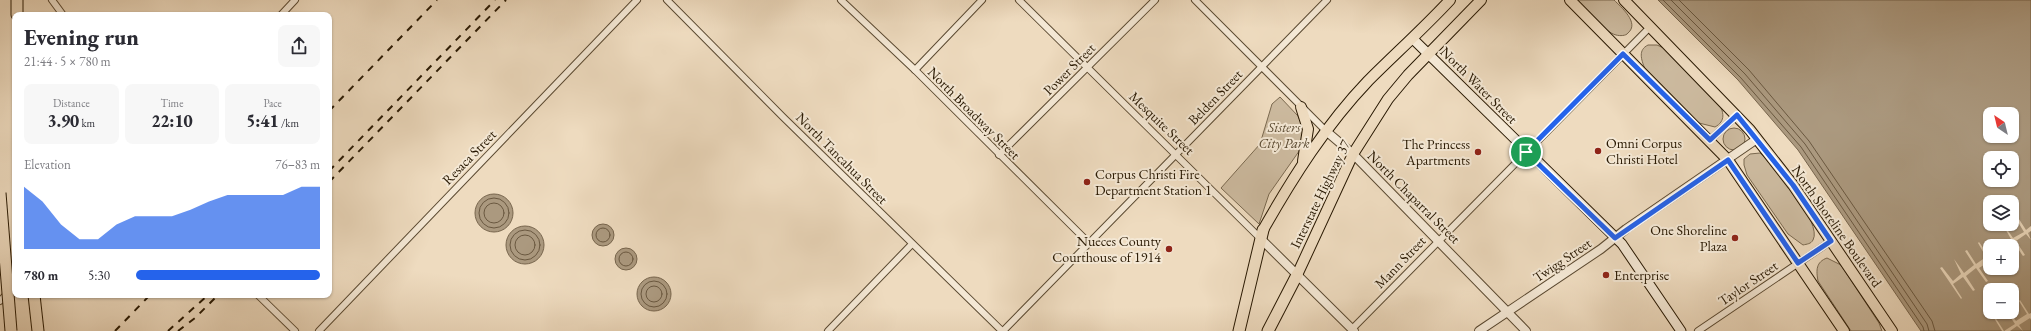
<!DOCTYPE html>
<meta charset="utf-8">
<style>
:root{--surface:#fff;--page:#f7f7f7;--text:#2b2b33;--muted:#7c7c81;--accent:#2563eb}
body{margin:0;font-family:"EB Garamond",serif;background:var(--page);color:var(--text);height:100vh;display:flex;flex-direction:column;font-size:15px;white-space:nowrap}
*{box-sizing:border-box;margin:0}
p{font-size:13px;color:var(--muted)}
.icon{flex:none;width:22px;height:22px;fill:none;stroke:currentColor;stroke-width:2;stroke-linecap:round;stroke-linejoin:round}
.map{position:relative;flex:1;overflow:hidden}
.drawer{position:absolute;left:12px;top:12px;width:320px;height:286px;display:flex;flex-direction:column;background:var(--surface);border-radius:8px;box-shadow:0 1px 3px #0004}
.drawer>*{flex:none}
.needle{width:26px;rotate:325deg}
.buttons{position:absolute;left:1983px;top:107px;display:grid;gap:8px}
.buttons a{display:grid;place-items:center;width:36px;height:36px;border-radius:8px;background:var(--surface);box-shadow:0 1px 3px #0004;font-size:20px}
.pin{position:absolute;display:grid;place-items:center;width:34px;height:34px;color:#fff;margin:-17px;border:2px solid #fff;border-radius:50%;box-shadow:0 1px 4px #0007}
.round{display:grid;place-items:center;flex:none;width:42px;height:42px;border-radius:8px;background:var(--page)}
.summary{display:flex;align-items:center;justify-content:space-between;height:68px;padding:0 12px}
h1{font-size:22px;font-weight:800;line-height:30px}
.figures{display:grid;grid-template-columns:repeat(3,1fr);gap:6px;height:68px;padding:4px 12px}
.figures div{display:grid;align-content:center;border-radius:8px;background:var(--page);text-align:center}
.figures b{font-size:17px;font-weight:800}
.figures small{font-size:11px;font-weight:400}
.figures p{font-size:11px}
.chart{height:112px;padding:8px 12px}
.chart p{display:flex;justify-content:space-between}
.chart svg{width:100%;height:72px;margin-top:4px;fill:var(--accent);opacity:.7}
ul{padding:0 12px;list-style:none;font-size:13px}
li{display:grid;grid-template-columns:64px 48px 1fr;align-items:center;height:30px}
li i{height:10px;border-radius:5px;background:var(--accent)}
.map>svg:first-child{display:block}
</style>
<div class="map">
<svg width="2031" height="331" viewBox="0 0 2031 331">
<rect width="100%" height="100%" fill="#eedbbf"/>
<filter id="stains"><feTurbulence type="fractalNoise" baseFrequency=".005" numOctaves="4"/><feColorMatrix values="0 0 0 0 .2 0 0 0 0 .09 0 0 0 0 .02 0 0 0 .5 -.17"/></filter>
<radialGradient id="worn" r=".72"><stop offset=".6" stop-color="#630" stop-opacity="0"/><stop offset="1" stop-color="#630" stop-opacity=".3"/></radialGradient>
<g fill="#ccba9f" stroke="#7a6950">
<path d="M1576,0H1614C1621,7 1640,23 1628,33C1626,36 1620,36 1616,35C1604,32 1586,9 1576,0Z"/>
<path d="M1648,45H1657L1666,49L1718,102C1724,112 1726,121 1715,127L1699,123L1645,69C1641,59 1638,50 1648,45Z"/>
<path d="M1280,97L1298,116L1306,134L1302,147L1269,194L1259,224L1221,188L1260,144L1272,104Z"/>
<circle cx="1734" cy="139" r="11"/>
<path d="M1760,153C1773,163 1823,223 1813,240C1811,244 1807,244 1803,245L1788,234L1747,175L1744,165V159L1750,154Z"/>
<path d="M1827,258L1841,265L1879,323L1882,331H1851L1818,281C1816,270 1816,262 1827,258Z"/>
</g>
<g fill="#ab997f" stroke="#77654d" fill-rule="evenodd">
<path d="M1658,0H2031V331H1921L1798,150L1738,80ZM1990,114H2012V136H1990ZM1990,158H2012V180H1990ZM1990,202H2012V224H1990ZM1990,246H2012V268H1990ZM1990,290H2012V312H1990Z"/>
<circle cx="494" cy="213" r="19"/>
<circle cx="603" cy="235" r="11"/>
<circle cx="525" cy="245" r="19"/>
<circle cx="626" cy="259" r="11"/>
<circle cx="654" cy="294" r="17"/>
</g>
<g fill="#eedbbf">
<path d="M2017,216L2026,230L2031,226V231L2028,233L2031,240L2026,234L2016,241L2025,255L2023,256L2014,243L2009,246H2003L2011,239L2003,225H2004L2013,238L2024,232L2015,217Z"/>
<path d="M1979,242L1988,255H1990V261L1979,268L1988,281L1986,282L1976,268L1966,276L1975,290L1973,291L1963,277L1953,284L1962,298L1961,299L1940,268L1942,267L1953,281L1961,274L1954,259L1964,273L1974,265L1965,251L1967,250L1976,264L1986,257L1978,243Z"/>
<path d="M2020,300L2029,314L2031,313V320L2030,318L2019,325L2023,331L2017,326L2010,331H2002L1994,318L1995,317L2004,331L2015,324L2007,312H2009L2016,321L2027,314L2019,301Z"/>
</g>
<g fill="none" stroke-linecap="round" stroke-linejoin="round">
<g stroke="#6a5840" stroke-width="1">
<path d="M1663,0L1741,78L1801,147L1923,327L1924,331"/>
<path d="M1671,0L1745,74L1805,144L1927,324L1929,331"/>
<path d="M1679,0L1749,70L1809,141L1932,321L1935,331"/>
<circle cx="494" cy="213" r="15"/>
<circle cx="494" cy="213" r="10"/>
<circle cx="603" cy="235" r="7"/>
<circle cx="525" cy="245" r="15"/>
<circle cx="525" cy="245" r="10"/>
<circle cx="626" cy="259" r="7"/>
<circle cx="654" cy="294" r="13"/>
<circle cx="654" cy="294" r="8"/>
</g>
<g stroke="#5a4931" stroke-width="8">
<g id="minor">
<path d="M52,0L63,15"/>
<path d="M667,0L783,117L1002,331"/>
<path d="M841,0L915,70L1089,243"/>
<path d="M1019,0L1261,239"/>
<path d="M1195,0L1326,131"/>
<path d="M281,15L295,0"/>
<path d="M915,70L982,0"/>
<path d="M1710,140L1737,115"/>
<path d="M999,155L1155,0"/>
<path d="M258,295L295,331"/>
<path d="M0,301L15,286"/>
<path d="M1352,329L1651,26"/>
<path d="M319,331L637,0"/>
<path d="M828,331L912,244"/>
<path d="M1003,331L1327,0"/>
<path d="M1698,331L1831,241"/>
</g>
</g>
<g stroke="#5a4931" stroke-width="10">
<g id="tertiary">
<path d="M1326,131L1353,154L1526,331"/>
<path d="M1264,242L1354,331"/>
<path d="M1479,331L1601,249L1626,229L1757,139"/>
</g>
</g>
<g stroke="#281802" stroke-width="11">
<path id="secondary" d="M1413,39L1622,244L1681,331"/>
</g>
<g stroke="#281802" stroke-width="12">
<g id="primary">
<path d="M1570,0L1728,160L1844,331"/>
<path d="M1624,0L1750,130L1793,185L1892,331"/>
</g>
</g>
<g stroke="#281802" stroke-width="12">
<g id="trunk">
<path d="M1301,107L1308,129L1303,161"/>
<path d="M1263,230C1293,177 1326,125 1368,81C1395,54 1424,28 1450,0"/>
<path d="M1297,275L1353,154L1388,99L1408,75L1481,0"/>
</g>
</g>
<g stroke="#281802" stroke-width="13">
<g id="motorway">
<path d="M17,15V0"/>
<path d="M34,295L38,331"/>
<path d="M1239,331L1263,230"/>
<path d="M1268,331L1297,275"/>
</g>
</g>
<use href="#minor" stroke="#f4e8d5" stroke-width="6"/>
<use href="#tertiary" stroke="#f4e8d5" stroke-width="8"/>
<use href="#secondary" stroke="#f4e8d5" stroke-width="9"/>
<use href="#primary" stroke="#eedbbf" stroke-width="10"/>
<use href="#trunk" stroke="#eedbbf" stroke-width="10"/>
<use href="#motorway" stroke="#eedbbf" stroke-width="11"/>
<g stroke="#281802" stroke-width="2" stroke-dasharray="7 7" stroke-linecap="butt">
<path d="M329,111L437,0"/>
<path d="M329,171L495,0"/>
<path d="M329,182L506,0"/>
<path d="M115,331L150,295"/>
<path d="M168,331L208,295"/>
<path d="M178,331L195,318L218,295"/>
</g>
<g stroke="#281802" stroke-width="13" stroke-linecap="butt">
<path id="motorway-bridge" d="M0,193L11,331"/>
</g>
<use href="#motorway-bridge" stroke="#eedbbf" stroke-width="11"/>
</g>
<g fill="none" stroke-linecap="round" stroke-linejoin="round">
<g stroke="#fff" stroke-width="8">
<path id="route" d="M1623,54L1710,140L1737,115L1793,185L1831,241L1798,263L1728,160L1615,238L1526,152Z"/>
</g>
<use href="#route" stroke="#2563eb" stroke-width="5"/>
</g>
<g fill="#8f2418" stroke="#f4e8d5" stroke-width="1.5">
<circle cx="1598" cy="151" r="4"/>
<circle cx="1478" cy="152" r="4"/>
<circle cx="1087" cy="182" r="4"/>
<circle cx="1735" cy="238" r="4"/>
<circle cx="1169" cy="249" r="4"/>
<circle cx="1606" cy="275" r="4"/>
</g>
<g text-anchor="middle" stroke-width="4" stroke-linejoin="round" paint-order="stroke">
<g font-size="14" fill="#281802" stroke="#f4e8d5">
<text transform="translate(1069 69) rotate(-45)" y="5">Power Street</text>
<text transform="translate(1479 85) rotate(45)" y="5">North Water Street</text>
<text transform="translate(1215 97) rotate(-46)" y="5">Belden Street</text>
<text transform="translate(974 113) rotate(45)" y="5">North Broadway Street</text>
<text transform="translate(1162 123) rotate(44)" y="5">Mesquite Street</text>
<text transform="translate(469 157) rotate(-46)" y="5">Resaca Street</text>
<text transform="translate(842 158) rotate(45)" y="5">North Tancahua Street</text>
<text transform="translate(1320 194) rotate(-64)" y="5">Interstate Highway 37</text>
<text transform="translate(1414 197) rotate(45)" y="5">North Chaparral Street</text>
<text transform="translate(1837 226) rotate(55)" y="5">North Shoreline Boulevard</text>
<text transform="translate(1562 260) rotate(-34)" y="5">Twigg Street</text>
<text transform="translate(1400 262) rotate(-46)" y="5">Mann Street</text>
<text transform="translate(1748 283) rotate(-34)" y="5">Taylor Street</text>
</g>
<g font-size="14" font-style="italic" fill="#594931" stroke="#f4e8d5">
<text x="1284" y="132">Sisters<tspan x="1284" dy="16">City Park</tspan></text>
</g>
<g font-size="14" fill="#281802" stroke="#f4e8d5" text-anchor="start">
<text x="1606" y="148">Omni Corpus<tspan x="1606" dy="16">Christi Hotel</tspan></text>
<text x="1470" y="149" text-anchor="end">The Princess<tspan x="1470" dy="16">Apartments</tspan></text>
<text x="1095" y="179">Corpus Christi Fire<tspan x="1095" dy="16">Department Station 1</tspan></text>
<text x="1727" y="235" text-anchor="end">One Shoreline<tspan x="1727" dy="16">Plaza</tspan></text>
<text x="1161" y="246" text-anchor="end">Nueces County<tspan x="1161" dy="16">Courthouse of 1914</tspan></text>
<text x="1614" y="280">Enterprise</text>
</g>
</g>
<rect width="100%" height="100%" filter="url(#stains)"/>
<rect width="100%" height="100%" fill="url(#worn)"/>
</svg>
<div class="buttons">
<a><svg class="needle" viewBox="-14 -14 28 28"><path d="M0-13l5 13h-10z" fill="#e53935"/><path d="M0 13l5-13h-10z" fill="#7c7c81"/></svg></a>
<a><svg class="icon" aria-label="locate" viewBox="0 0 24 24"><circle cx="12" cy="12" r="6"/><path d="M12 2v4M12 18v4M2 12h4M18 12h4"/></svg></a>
<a><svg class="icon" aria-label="layers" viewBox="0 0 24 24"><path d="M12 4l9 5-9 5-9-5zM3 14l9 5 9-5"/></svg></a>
<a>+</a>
<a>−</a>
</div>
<div class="pin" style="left:1526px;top:152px;background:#1e9e55"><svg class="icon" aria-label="arrive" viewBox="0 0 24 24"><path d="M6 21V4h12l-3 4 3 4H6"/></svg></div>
<section class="drawer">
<div class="summary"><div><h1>Evening run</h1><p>21:44 · 5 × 780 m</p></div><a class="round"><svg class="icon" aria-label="share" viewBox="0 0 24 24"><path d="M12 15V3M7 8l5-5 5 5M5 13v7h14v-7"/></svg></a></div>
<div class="figures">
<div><p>Distance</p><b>3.90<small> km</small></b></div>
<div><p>Time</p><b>22:10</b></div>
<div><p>Pace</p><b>5:41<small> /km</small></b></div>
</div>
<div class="chart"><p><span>Elevation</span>76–83 m</p>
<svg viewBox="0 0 160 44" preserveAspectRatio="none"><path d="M0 44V6L10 15L20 29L30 38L40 38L50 29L60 24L70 24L80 24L90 20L100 15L110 11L120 11L130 11L140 11L150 6L160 6V44z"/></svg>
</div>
<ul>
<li><b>780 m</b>5:30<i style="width:100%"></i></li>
</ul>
</section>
</div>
